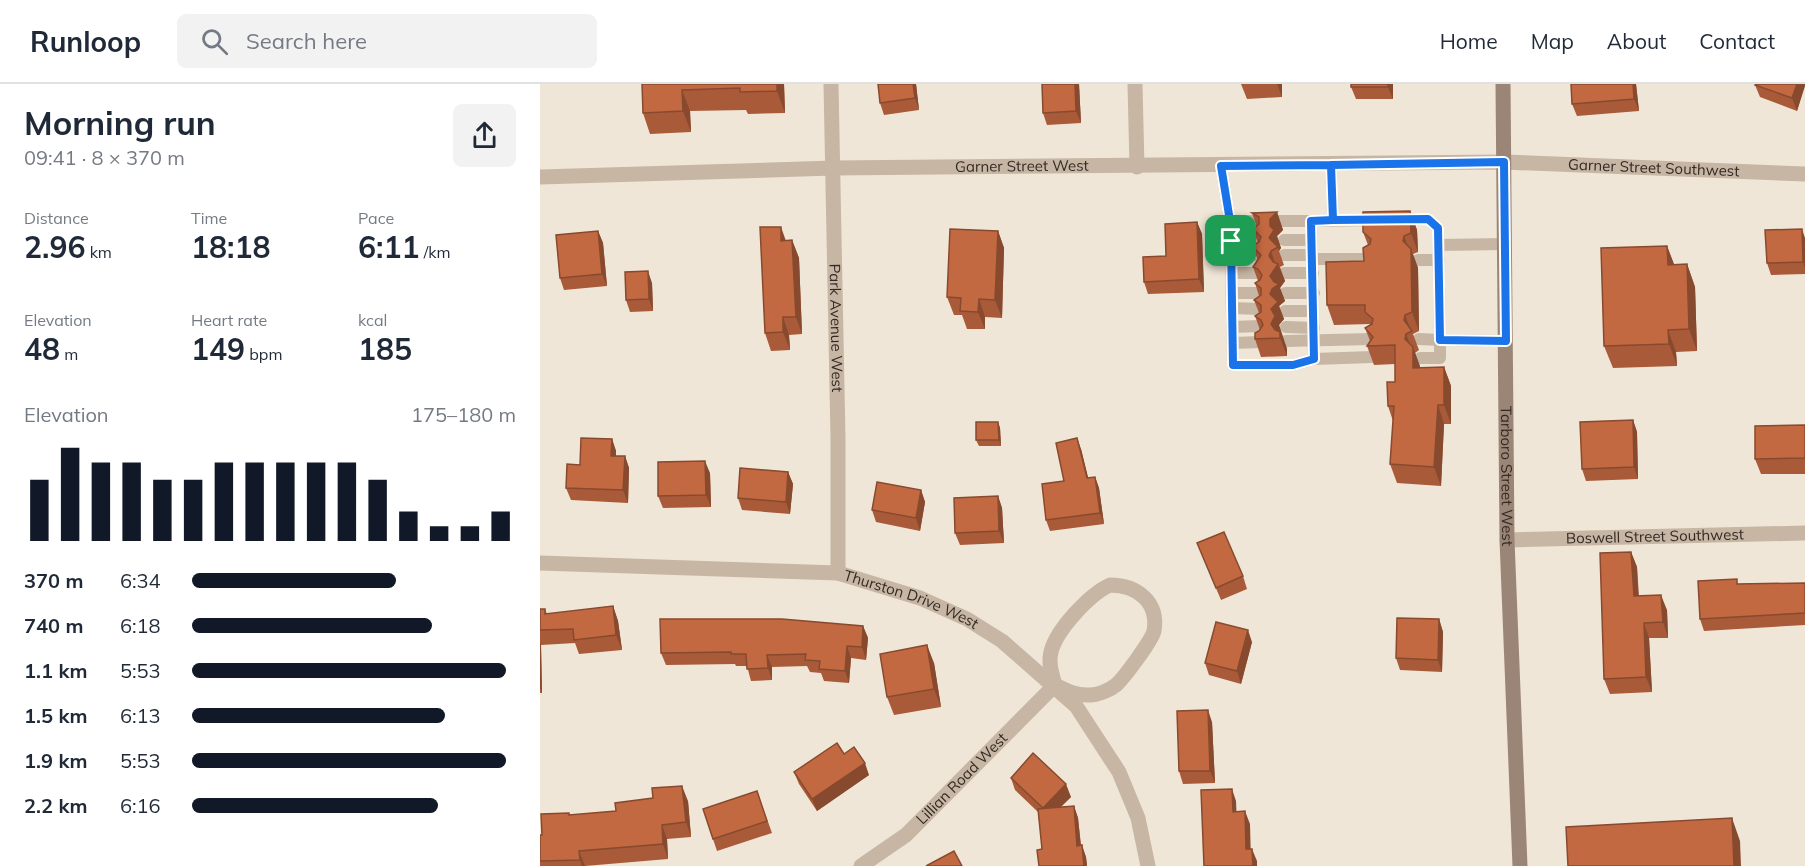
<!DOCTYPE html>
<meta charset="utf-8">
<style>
:root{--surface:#fff;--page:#f2f2f3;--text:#1f2937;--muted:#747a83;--line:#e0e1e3;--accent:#111827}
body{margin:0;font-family:Mulish,sans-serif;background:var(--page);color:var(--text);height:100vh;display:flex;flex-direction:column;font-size:22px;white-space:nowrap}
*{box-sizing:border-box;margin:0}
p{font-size:20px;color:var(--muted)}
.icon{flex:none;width:33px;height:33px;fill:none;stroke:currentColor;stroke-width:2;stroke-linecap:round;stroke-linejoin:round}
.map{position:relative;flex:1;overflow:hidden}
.drawer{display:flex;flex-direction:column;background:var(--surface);width:540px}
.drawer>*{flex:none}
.pin{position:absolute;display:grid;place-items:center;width:51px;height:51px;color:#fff;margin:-26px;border-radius:12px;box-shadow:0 3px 9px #0006}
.round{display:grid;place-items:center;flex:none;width:63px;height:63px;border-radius:9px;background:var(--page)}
.overview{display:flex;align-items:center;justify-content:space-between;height:102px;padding:0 24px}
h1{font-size:33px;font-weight:700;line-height:45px}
.stats{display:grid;grid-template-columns:repeat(3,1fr);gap:9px;height:102px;padding:6px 24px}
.stats div{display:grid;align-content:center}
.stats b{font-size:30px;font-weight:700}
.stats small{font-size:16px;font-weight:400}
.stats p{font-size:16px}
.chart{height:168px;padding:12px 24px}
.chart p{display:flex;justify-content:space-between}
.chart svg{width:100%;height:108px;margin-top:6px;stroke:var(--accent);stroke-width:6}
ul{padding:0 24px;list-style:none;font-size:20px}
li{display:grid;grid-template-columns:96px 72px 1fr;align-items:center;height:45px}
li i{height:15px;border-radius:8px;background:var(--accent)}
header{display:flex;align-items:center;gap:36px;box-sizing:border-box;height:84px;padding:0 30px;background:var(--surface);border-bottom:2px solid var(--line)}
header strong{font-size:28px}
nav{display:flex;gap:33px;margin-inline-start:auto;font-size:21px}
.search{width:420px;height:54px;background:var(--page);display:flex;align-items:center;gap:15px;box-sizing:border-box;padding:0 21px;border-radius:9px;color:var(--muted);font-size:22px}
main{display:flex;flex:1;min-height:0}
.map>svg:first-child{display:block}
</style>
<header>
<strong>Runloop</strong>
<div class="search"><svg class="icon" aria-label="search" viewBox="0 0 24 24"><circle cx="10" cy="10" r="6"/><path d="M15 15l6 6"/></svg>Search here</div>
<nav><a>Home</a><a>Map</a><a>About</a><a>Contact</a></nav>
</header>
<main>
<section class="drawer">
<div class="overview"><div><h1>Morning run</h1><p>09:41 · 8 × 370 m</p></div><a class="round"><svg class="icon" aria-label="share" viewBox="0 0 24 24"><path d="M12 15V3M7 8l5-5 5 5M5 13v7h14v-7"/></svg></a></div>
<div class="stats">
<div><p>Distance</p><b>2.96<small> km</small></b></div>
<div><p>Time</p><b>18:18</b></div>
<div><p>Pace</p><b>6:11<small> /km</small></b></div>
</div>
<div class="stats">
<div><p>Elevation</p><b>48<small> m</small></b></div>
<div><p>Heart rate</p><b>149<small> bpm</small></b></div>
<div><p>kcal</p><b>185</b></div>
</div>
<div class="chart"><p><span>Elevation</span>175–180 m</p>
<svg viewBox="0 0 160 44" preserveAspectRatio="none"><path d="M5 44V19M15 44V6M25 44V12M35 44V12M45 44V19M55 44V19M65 44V12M75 44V12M85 44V12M95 44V12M105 44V12M115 44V19M125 44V32M135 44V38M145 44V38M155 44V32"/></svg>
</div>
<ul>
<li><b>370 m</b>6:34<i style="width:63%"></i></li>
<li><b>740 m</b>6:18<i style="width:74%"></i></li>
<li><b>1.1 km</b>5:53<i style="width:97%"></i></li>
<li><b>1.5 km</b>6:13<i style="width:78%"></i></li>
<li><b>1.9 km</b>5:53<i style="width:97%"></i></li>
<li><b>2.2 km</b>6:16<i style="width:76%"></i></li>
</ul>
</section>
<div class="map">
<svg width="1265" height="782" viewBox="0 0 1265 782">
<rect width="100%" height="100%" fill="#f0e6d7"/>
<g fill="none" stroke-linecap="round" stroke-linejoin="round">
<g stroke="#c7b6a4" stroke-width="12">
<path d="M791,81L793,136"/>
<path d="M681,82L690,137L693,281H753L774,275"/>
<path d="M858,135H888L898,144L900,256L966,257"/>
<path d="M690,137H771"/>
<path d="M744,156H771"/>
<path d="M691,157L718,155"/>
<path d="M899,161L965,160"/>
<path d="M691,171H719"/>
<path d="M744,171H772"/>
<path d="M772,175H830"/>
<path d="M878,176H899"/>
<path d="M691,189H719"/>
<path d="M744,189H773"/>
<path d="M692,209H720"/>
<path d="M745,209H774"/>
<path d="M692,224L720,225"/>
<path d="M745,227H773"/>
<path d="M692,243L720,242"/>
<path d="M746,243L774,244"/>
<path d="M879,255L900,256V274H880"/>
<path d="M746,257L832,255"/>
<path d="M693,259L721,258"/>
<path d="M832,273L774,275L771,137L838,136"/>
</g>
<g stroke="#c7b6a4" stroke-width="15">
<path id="s1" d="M291,0L298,354V489"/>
<path d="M595,0L597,83"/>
<path id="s2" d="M0,93L294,84L964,78L1265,90"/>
<path id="s3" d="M967,456L1265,449"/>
<path id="s4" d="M0,479L298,489L380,514L427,535L462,557L536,622L579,688L598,734L608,782"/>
<path d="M570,501C597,501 619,518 614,547C612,556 584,594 576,601C570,606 558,611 550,611C537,612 527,607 515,601C512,590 508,579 511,568C516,546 550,510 570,501Z"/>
<path id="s5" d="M321,782L366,751L515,601"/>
</g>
<path stroke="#9b8576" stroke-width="15" id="s6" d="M963,0L967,456L980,782"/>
</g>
<g fill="#a85a39">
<path d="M102,0H244L245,29L208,30L206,26L150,27L151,48L110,50L103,29Z"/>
<path d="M376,0L379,26L344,31L340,19Z"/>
<path d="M502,0H539L541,39L507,41L503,29Z"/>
<path d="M701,0H742V13L707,15Z"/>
<path d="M853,0V15H816L811,3Z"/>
<path d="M1031,0H1096L1099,27L1037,32L1032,20Z"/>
<path d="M1265,0L1257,27L1220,13L1215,1Z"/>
<path d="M870,127L877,146L878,168L873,170L878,184L879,247L873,250L879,266L875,269L880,284L904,283L911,302V340H904L901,402L857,399L850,380L853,337L848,322L855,298V280L834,281L827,262L830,257L825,244L830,241V240L794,241L787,221L824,177L828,161L823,148Z"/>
<path d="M737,128L743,146L737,152L741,164L739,167L744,181L740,183L745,197L740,204L745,217L739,222L744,235L739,241L747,265V272L721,273L715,255L720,246L715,232L719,229L714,216L719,212L715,199L718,197L713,183L718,176L712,162L718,159L713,145L717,143L712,129Z"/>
<path d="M657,138L662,150L664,208L608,210L604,198Z"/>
<path d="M58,147L63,159L67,202L24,206L20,194Z"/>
<path d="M458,147L464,164L462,234L445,233V245H427L422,231H414L407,213Z"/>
<path d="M1265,154V190L1231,191L1227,179Z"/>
<path d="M252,156L259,174L262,250L249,251L250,266L231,267L225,249L246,157Z"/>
<path d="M1127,162L1134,181L1147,180L1155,203L1157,267L1136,268L1137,282L1073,284L1064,262Z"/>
<path d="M112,199L113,227L90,228L86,216Z"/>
<path d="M1093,336L1097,348L1098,395L1046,397L1042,385Z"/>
<path d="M458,338L460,344L461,362H439L436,356Z"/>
<path d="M1265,341V390H1221L1215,375Z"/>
<path d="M72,355L76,367V372H85L89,384L88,419L31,416L26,404L40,381Z"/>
<path d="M541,365L548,394L555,393L559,404L564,440L510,447L506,436L524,397Z"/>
<path d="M248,388L253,400L250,430L202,426L198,414Z"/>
<path d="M170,389L171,423L123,424L118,412Z"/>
<path d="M381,406L385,418L380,447L336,438L332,426Z"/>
<path d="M458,412L462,424L464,459L420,461L415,449Z"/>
<path d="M657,459L703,492L707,505L681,516Z"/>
<path d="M1091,468L1097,483L1099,512L1127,526L1128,554H1109L1112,608L1070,610L1064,595Z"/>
<path d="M1265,499V541L1164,547L1160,535L1199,500Z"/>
<path d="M73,522L78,537L82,566L39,570L35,559L1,561L2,609H0V525H5L7,530Z"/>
<path d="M899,535L903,548L902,588L860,586L856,574Z"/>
<path d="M323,542L328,554L326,576L311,574L309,599L284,597L281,589L270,588L267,582L232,583V596L211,597L207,582H196L195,580L126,581L121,569Z"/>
<path d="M712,558L701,600L669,591L665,579Z"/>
<path d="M394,579L401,623L354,631L347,613Z"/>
<path d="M672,638L675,699L643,700L639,687Z"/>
<path d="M304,670L329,691L277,727L259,700L254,688Z"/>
<path d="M471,694L531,713L520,723L534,722L538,734L541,761L546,773L547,782H499L502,765L498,728L475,706Z"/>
<path d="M217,707L232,749L177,767L163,725Z"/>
<path d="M148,717L151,753L127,755L128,775L45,782H0V751H2L30,731L76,727Z"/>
</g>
<g fill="#884a2e">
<path d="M237,0H244L245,29L237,7Z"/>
<path d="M373,0H376L379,26L375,14Z"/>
<path d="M535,0H539L541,39L536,27Z"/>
<path d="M737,0H742V13Z"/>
<path d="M848,0H853V15L848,3Z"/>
<path d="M1093,0H1096L1099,27L1094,15Z"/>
<path d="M1257,0H1265V2L1257,27L1252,14Z"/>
<path d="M142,6L150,27L151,48L143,27Z"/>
<path d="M870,127L877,146L878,168L871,149Z"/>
<path d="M737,128L743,146L737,152L741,164L739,167L738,163L729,154L730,135Z"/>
<path d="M657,138L662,150L664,208L659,195Z"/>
<path d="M241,143L247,160L241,157Z"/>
<path d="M1262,145L1265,154V184L1263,178Z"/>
<path d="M58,147L63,159L67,202L62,190Z"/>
<path d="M458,147L464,164L462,234L455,216Z"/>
<path d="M864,152L871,171V165L878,184L879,247L872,228L863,157Z"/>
<path d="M252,156L259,174L262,250L256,233Z"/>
<path d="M1127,162L1136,185L1128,181Z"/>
<path d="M731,167L736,182L738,180L745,197L740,204L745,217L739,222L744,235L739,241L747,265V272L740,254L731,240L729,172Z"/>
<path d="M1147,180L1155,203L1157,267L1149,245Z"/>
<path d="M108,187L112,199L113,227L109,215Z"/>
<path d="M439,215L445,233V245L438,228Z"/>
<path d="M865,231L871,247L864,236Z"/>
<path d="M243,233L249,251L250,266L243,248Z"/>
<path d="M1128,246L1136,268L1137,282L1129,260Z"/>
<path d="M866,250L873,268V263L880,282V303L873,284L865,255Z"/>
<path d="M904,283L911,302V340L904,321Z"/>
<path d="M898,321L904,340L901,402L894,383Z"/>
<path d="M1093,336L1097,348L1098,395L1094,383Z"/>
<path d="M458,338L460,344L461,362L459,356Z"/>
<path d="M537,354L541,365L551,405L547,394Z"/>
<path d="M72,355L76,367L75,384L71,372Z"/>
<path d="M85,372L89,384L88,419L83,406Z"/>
<path d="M165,377L170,389L171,423L166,411Z"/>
<path d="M248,388L253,400L250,430L246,418Z"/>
<path d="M555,393L559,404L564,440L560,429Z"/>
<path d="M381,406L385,418L380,447L376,434Z"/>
<path d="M458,412L462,424L464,459L459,447Z"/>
<path d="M1091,468L1097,483L1099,528L1094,512Z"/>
<path d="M1121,511L1127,526L1128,554L1123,538Z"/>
<path d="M73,522L78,537L82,566L76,551Z"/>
<path d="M899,535L903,548L902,588L898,576Z"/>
<path d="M1104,539L1109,554L1112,608L1106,593Z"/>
<path d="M323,542L328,554L326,576L322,563Z"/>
<path d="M708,546L712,558L701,600L697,587Z"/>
<path d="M0,558L1,561L2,609L0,603Z"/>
<path d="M387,561L394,579L401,623L394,605Z"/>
<path d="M307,562L311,574L309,599L305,587Z"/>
<path d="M227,571L232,583V596L228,584Z"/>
<path d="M668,626L672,638L675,699L670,687Z"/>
<path d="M325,679L329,691L277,727L272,715Z"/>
<path d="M526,700L531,713L508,736L503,724Z"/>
<path d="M142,702L148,717L151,753L146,738Z"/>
<path d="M692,705L696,717L697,740L693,728Z"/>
<path d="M534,722L538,734L542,774L537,762Z"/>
<path d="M705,727L710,740L711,778L706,765Z"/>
<path d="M1192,734L1200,757L1201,782H1194Z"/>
<path d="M122,741L127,755L128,775L123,760Z"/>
<path d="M542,761L546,773L547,782H544Z"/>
<path d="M712,765L717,777V782H713Z"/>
<path d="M39,767L45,782H42L40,776Z"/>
</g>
<g fill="#c36942" stroke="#884a2e" stroke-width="1.5">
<path d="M102,0H237V7L200,8V4L142,6L143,27L103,29Z"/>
<path d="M338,0H373L375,14L340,19Z"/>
<path d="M502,0H535L536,27L503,29Z"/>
<rect x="811" y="0" width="37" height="3"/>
<path d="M1031,0H1093L1094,15L1032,20Z"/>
<path d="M1216,0H1257L1252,14L1215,1Z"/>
<path d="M870,127L871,149L864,152L863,157L871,165L872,228L865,231L864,236L872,247L866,250L865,255L873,263V284L904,283V321H898L894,383L850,380L854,322H848L847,298H855V261L827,262L833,253L825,244L832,240L833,235L825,228V221H787L786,178L824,177L823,164L830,160L831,155L823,148V128Z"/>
<path d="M737,128L730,135V142L734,146L729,154L738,163L731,167L729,172L733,178L738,180L730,192L734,198L739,200L732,205L730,210L738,218L731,225L735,232L731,240L735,246L740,248V254L715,255V249L719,247L723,241L721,236L715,232L721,228V221L714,216L721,211V204L715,199L720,196L722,191L718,185L713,183L721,171L712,162L719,158L721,153L713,145L719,140V133L712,129Z"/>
<path d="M657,138L659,195L604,198L603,173L626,172L625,140Z"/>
<path d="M220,143H241V157L252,156L256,233H243V248L225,249Z"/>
<path d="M410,145L458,147L455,216L439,215L438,228L420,227L421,214L407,213Z"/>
<path d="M1262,145L1263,178L1227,179L1225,146Z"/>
<path d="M58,147L62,190L20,194L16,151Z"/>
<path d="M1127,162L1128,181L1147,180L1149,245L1128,246L1129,260L1064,262L1061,164Z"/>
<path d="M108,187L109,215L86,216L85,188Z"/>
<path d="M1093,336L1094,383L1042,385L1040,338Z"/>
<path d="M436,338H458L459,356H436Z"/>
<path d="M1265,341V374L1215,375V342Z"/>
<path d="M41,354L72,355L71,372H85L83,406L26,404L27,380L40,381Z"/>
<path d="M537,354L547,394L555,393L560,429L506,436L502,400L524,397L516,359Z"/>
<path d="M165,377L166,411L118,412V378Z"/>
<path d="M200,384L248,388L246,418L198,414Z"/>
<path d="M337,398L381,406L376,434L332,426Z"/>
<path d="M458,412L459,447L415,449L414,414Z"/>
<path d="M684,448L703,492L676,504L657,459Z"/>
<path d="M1091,468L1094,512L1121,511L1123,538L1104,539L1106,593L1064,595L1060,469Z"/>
<path d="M1197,495V500L1265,499V529L1160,535L1158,497Z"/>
<path d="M73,522L76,551L34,556L33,545L0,546V525H5V530Z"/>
<path d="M857,534L899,535L898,576L856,574Z"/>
<path d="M120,535H242L323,542L322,563L307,562L305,587L279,585L280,577L265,576L266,570L227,571L228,584L207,585L206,570H191V568L121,569Z"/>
<path d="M676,538L708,546L697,587L665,579Z"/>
<path d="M387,561L394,605L347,613L340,570Z"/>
<path d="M668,626L670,687H639L637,627Z"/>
<path d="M297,659L304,670L314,663L325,679L272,715L254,688Z"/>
<path d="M493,669L526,700L503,724L471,694Z"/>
<path d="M142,702L146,738L122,741L123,760L39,767L40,776L0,777V751H2L1,730L29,729V731L76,727L75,719L113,714L112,704Z"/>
<path d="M692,705L693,728L705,727L706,765H712L713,782H664L661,706Z"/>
<path d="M217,707L227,737L173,755L163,725Z"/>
<path d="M534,722L537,762L542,761L544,782H499L497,766L502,765L498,725Z"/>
<path d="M1192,734L1194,782H1028L1026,743Z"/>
<path d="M414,767L422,782H386Z"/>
</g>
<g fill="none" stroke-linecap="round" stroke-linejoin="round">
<g stroke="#fff" stroke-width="12">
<path id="route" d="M691,157L690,137L681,82L791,81L793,136L888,135L898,144L900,256L966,257L964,78L791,81L793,136L771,137L774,275L753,281H693L691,157"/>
</g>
<use href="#route" stroke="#1a73e8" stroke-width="8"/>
</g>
<g text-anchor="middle" stroke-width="4.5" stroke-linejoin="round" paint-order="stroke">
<g font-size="15" fill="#332a25" stroke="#f8f0e3">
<text dy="5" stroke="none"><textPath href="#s2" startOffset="482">Garner Street West</textPath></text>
<text dy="5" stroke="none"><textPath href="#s2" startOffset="1114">Garner Street Southwest</textPath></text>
<text dy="5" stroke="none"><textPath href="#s1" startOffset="244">Park Avenue West</textPath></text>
<text dy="5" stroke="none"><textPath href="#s6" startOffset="392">Tarboro Street West</textPath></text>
<text dy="5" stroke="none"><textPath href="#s3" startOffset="148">Boswell Street Southwest</textPath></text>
<text dy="5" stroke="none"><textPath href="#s4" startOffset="376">Thurston Drive West</textPath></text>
<text dy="5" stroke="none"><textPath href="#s5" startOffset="134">Lillian Road West</textPath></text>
</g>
</g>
</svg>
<div class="pin" style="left:691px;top:157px;background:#1e9e55"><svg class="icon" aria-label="arrive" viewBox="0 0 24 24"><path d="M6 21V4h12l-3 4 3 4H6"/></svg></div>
</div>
</main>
